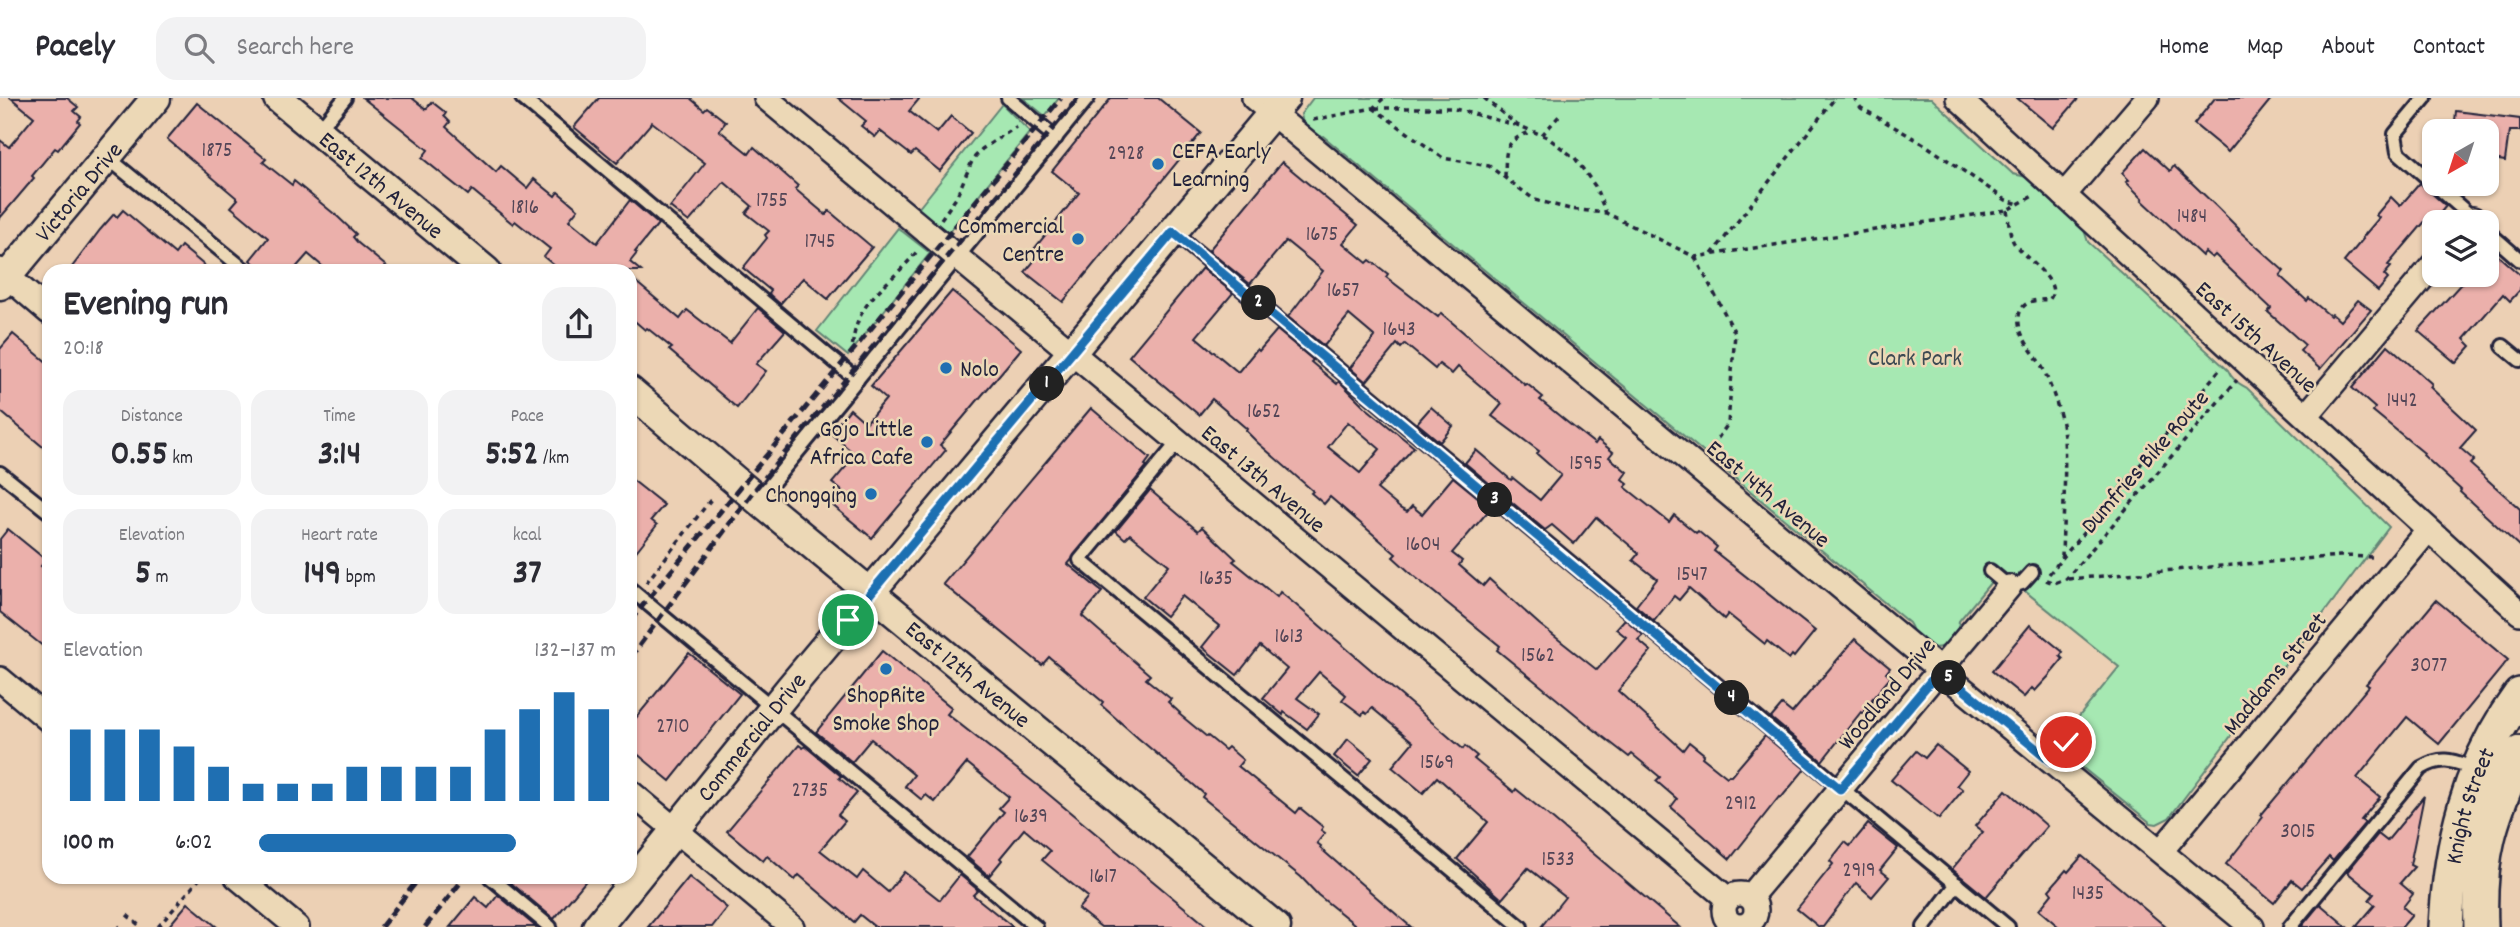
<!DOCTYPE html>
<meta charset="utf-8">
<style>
:root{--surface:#fff;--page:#f2f2f3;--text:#2b2b33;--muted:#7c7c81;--line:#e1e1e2;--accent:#1f6fb2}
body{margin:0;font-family:Dekko,sans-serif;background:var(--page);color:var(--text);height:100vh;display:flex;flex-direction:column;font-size:26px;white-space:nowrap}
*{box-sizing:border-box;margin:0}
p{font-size:23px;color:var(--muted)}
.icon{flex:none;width:38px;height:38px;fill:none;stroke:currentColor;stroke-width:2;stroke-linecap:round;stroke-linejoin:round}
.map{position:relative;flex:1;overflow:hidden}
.side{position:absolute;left:42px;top:166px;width:595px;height:620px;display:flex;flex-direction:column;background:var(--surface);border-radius:21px;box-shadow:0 2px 5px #0004}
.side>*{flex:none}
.needle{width:46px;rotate:219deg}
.controls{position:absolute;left:2422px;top:21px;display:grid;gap:14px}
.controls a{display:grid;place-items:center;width:77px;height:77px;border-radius:14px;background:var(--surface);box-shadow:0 2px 5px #0004;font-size:35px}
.pin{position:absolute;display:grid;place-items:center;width:60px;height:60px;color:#fff;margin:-30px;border:4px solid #fff;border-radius:50%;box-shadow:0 2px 7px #0007}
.km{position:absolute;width:35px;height:35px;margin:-18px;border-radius:50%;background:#222;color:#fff;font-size:19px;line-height:35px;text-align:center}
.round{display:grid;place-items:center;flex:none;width:74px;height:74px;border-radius:21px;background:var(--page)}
.headline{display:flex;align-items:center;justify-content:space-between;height:119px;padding:0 21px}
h1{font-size:38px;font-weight:800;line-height:52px}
.stats{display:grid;grid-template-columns:repeat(3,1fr);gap:10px;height:119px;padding:7px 21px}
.stats div{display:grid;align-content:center;border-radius:18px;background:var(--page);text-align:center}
.stats b{font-size:35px;font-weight:800}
.stats small{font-size:19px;font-weight:400}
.stats p{font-size:19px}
.chart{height:196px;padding:14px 21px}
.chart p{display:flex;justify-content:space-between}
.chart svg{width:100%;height:126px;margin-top:7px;stroke:var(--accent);stroke-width:6}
ul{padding:0 21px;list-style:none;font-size:23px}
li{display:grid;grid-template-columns:112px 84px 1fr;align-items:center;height:52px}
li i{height:18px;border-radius:9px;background:var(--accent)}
header{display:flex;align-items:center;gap:42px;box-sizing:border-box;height:98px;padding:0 35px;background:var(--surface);border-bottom:2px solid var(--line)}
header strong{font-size:33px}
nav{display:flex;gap:38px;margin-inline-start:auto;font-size:24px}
.search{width:490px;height:63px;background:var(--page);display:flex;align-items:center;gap:18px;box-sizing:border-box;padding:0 24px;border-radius:21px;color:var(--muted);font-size:26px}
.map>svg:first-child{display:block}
</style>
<header>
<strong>Pacely</strong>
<div class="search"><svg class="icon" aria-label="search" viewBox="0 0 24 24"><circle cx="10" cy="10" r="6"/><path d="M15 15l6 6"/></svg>Search here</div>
<nav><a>Home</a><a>Map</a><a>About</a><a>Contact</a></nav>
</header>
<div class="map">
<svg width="2520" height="829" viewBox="0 0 2520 829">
<rect width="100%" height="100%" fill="#ecd0b4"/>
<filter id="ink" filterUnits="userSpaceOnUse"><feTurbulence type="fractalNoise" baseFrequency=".0143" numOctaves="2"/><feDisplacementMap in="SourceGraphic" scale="14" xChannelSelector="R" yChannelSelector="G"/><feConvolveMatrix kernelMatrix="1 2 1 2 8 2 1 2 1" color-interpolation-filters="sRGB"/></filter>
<g filter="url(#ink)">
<g fill="#a6e8b2" stroke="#648576" stroke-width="2">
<path d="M1023,0H1059L1045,18Z"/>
<path d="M1313,0H1931L2013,76L2027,79L2084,132L2088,144L2228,272C2232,282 2238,285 2247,290L2389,429L2169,720L2157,726L2151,725L2073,662L2076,647L2064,637L2119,569L2000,473L1959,523C1958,547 1934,560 1916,540C1913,536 1913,530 1909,525L1323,38L1316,39L1303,27L1301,16Z"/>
<path d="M1002,6L1030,34L948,135L918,111Z"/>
<path d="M898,130L930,155L848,258L817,233Z"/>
</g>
<g fill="#ebb0ab" stroke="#22223b" stroke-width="2" fill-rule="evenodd">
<path d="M11,0H67L78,9L74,13L81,19L78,23L80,25L58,52L55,50L32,78L34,80L0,120V42L9,49L34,19Z"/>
<path d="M363,0H412L426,11L432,4L446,15L444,18L450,24L446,29L496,74L501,68L527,90L534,81L555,98L558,94L578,111L569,122L597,145L630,102L658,126L635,154L637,155L630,164L641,173H561L544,159L550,151L515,123L513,126L472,92L468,97L422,60L428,52Z"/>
<path d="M599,0H690L704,12L707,9L726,24L719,32L749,56L754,49L798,88L795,91L826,117L829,113L872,149L828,201L803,180L780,206L769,196L771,193L743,170L767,140L765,137L769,133L746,115L752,108L724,84L689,124L670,109L705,65L652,24L617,65L574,29Z"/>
<path d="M838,0H920L909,13L937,35L951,18L971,35L940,73L915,53L911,57L880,33L875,39L861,28L866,23Z"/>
<path d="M1111,0H1158L1201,35L1063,204L1025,174L1040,156L1034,151L1079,95L1052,73Z"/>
<path d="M2017,0H2079L2053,30Z"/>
<path d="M2215,0H2272L2228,54L2194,26Z"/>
<path d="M197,5L266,61L263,64L292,87L294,83L338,119L356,136L353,139L358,145L392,173H328L308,156L293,173H264L250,162L268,140L231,109L238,101L167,41Z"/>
<path d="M2456,13L2520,21V33H2509L2505,63L2487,60V33H2454Z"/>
<path d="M2145,50L2170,73L2174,68L2217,109L2239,131L2238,132L2284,173L2280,178L2307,203L2309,200L2330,218L2332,216L2340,223L2358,202L2371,212L2320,271L2300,253L2305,247L2268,214L2271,210L2215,157L2212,160L2205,154L2202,158L2142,102L2143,101L2126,84L2129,82L2122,75Z"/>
<path d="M1282,64L1358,127L1343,145L1367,165L1370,162L1388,176L1386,179L1438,219L1441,215L1525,287L1527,286L1543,299L1540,302L1567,324L1595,346L1598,342L1613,354L1609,359L1627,374L1622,381L1628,386L1625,389L1669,424L1674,417L1696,435L1698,433L1717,449L1714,453L1815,533L1794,559L1792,557L1789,561L1767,543L1765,546L1728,516L1724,521L1689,490L1679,502L1674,498L1654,523L1636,508L1657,481L1633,462L1639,455L1596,419L1574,446L1552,427L1545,432L1465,365L1476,352L1511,382L1513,380L1540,402L1561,377L1537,356L1539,353L1492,318L1502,306L1458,269L1452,276L1439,266L1435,271L1405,246L1401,250L1397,246L1366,284L1350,270L1375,239L1349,217L1324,248L1288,219L1323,173L1286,143L1250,186L1213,156L1209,152Z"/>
<path d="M2420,85L2446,108L2432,125L2427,121L2388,167L2391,169L2384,177L2388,181L2378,193L2344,164L2363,141L2362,140L2379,120L2376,117L2391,99L2400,108Z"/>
<path d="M123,112L175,156L181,148L211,173H69L100,132L114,116L117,119Z"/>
<path d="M2487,148L2520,177V192L2510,203L2503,196L2464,241L2471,248L2456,265L2418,233L2469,177H2487Z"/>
<path d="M1202,170L1233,195L1196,239L1238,274L1257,251L1259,253L1277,232L1313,262L1311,264L1337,286L1339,283L1365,309L1414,349L1377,391L1401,411L1407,414L1412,408L1422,416L1453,379L1491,410L1452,455L1462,463L1459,467L1483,488L1489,481L1539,526L1597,572L1626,539L1616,531L1625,521L1643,537L1638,542L1651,553L1618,593L1683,652L1689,644L1704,656L1702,659L1727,679L1729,677L1731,678L1765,638L1805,671L1781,700L1779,699L1730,761L1671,709L1677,701L1656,683L1660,679L1632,656L1629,659L1602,638L1497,552L1500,548L1415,479L1393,459L1396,456L1330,399L1324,406L1311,395L1313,393L1258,345L1246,333L1247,331L1212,301L1199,317L1129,258ZM1348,324L1380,351L1360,375L1328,349Z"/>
<path d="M630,179L680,221L687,212L730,245L758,210L785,233L756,266L766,273L737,310L669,252L672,250L647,230L645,232L630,219Z"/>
<path d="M952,193L1021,251L940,347L946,352L872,440L831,406L842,393L832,385L856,357L830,335L850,311L866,325L886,301L871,288Z"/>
<path d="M13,236L49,266V354L0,313V251Z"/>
<path d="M2388,247L2432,286L2430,289L2476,332L2460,350L2474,362L2470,366L2520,411V449L2460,394L2461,392L2423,357L2424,355L2373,313L2375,310L2352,290Z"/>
<path d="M1431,309L1453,328L1440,344L1417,325Z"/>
<path d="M1091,310L1150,360L1145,367L1147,368L1068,466L1102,494L1082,518L1150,577L1146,581L1171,601L1168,604L1180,615L1179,616L1207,639L1208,638L1225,652L1228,649L1243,662L1238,668L1296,715L1300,710L1323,729L1321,732L1325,735L1317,745L1321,748L1320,750L1411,829H1358L1318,797L1301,779L1202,699L1204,696L1195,688L1138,640L1101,607L1103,604L1049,559L1042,567L943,486Z"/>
<path d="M630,380L664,407L651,422L657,427L630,461Z"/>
<path d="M1150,392L1198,433L1202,429L1236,461L1233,463L1277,499L1280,494L1296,507L1463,651L1465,648L1477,658L1474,661L1514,694L1516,691L1542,712L1680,829H1541L1565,799L1528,770L1502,801L1457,761L1488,724L1437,679L1423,695L1392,669L1413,644L1372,610L1367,616L1364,614L1362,617L1342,602L1346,597L1319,574L1297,600L1319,616L1307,631L1284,614L1283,617L1263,600L1287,571L1260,548L1237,577L1202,549L1219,528L1182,498L1166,518L1143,499L1169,467L1130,436L1125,441L1116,433Z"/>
<path d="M8,431L46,462L41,468L49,474V553L0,514V441Z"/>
<path d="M2436,502L2508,562L2439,646L2407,619L2357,680L2380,699L2361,722L2365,725L2333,763L2329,759L2302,790L2292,782L2274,805L2226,766L2263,719L2261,717L2369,588L2366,586Z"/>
<path d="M2030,527L2063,554L2060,558L2063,561L2048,579L2035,593L2032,590L2024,599L1992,573Z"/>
<path d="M1855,541L1890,570L1886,575L1891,579L1872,601L1874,602L1863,615L1861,614L1822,663L1771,620L1782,607L1792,615Z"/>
<path d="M882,553L952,610L947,616L1041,690L1208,829H1101L1078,811L1088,799L1042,762L1050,753L1024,731L1000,760L1002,762L989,778L967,759L1004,714L999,710L1009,699L967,665L935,704L926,697L922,702L905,688L914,677L871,641L852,664L816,634Z"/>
<path d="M689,555L740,596L670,683L630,650V627Z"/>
<path d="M1348,641L1372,661L1358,678L1334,658Z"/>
<path d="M799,647L803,650L805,648L841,678L839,680L857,695L838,717L845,723L820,752L857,781L863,773L888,794L904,774L940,802L960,777L978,792L973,797L1013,829H875L860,817L854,824L799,777L795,782L767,758L763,763L727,733Z"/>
<path d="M1936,647L1968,673L1957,687L1963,692L1939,721L1891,682L1916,653L1925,660Z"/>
<path d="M2006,692L2047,728L1986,799L1952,771L1983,734L1975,728Z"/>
<path d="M2424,698L2410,767L2414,769L2400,785L2413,796L2403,809L2412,817L2402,829H2356L2375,807L2369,802L2374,796L2347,774L2378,736L2387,743Z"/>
<path d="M1868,726L1898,750L1880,772L1889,779L1872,799L1856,785L1823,829H1819L1797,811L1833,766L1830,763L1845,744L1850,748Z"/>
<path d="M2082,758L2127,796L2166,829H2059L2039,812L2052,796L2049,792L2066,772L2068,774Z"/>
<path d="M516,779H589L554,821L511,785Z"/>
<path d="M689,779L727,810L712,829H648Z"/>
<path d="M498,797L536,829H450L475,799L488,810Z"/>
<path d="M188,805L217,829H168Z"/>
<path d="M2320,806L2347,829H2301Z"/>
</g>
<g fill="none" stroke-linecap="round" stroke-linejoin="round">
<g stroke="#22223b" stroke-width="18">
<g id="service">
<path d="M522,0L857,282"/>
<path d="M1008,0L1056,40"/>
<path d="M2425,0L2395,36L2398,54L2475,122"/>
<path d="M318,33L345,0"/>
<path d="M107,59L246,173"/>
<path d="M2487,133L2520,162"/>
<path d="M1173,134L2008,829"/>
<path d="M2503,248L2520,262"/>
<path d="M1179,343L1080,462L1521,829"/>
<path d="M0,375L49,414"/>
<path d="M758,402L1088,0"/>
<path d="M1990,473L2009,489L2022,485L2032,474"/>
<path d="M630,491L1036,829"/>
<path d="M2051,663L2078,629"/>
<path d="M490,779L550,829"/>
<path d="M1924,829L1957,786"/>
<path d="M2290,829L2421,670C2443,657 2453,663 2476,671"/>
</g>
</g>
<g stroke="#22223b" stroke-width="28">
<g id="minor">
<path d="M766,0L1728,801"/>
<path d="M1254,0L1958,587L2252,829"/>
<path d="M1958,0L2520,515"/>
<path d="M2064,97L2147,0"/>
<path d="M2469,124L2473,121"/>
<path d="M0,172L49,214"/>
<path d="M2306,318L2434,166"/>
<path d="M0,581L49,622"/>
<path d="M630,694L792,829"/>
<path d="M2161,753L2428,432"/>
<path d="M237,779L297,829"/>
<circle cx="1740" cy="812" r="16"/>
<path d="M1750,799L2009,489"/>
</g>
</g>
<g stroke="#22223b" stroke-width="33">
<g id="tertiary">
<path id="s1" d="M278,0L486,173"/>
<path id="s2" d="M0,187L156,0"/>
<path id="s3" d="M630,293L758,402L1276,829"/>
<path id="s4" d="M597,829L790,590L1285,0"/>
</g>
</g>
<g stroke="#22223b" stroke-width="38">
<g id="secondary">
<path id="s5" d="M2446,829C2450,745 2469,666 2520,597"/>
<path d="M2481,829C2478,757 2490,720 2520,655"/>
</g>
</g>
<g stroke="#22223b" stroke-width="3.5" stroke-dasharray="5 5" stroke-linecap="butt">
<path d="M1484,0L1517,27L1547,39L1575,60L1595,88L1606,115"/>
<path d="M1854,0L1861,10L1924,46L2006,102L2019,106"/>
<path d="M1373,10L1443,60L1489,68L1535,102L1570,111L1606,115L1695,159L2007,112L2033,98"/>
<path d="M1375,10H1451L1515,27"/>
<path d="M1313,22L1373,10L1384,0"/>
<path d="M1542,37L1560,17"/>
<path d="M1505,79C1506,51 1503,44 1532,33"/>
<path d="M2007,112C2009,122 2009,136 2014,145C2024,161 2065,184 2049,202C2036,201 2021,203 2019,218C2016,240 2039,258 2046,277C2054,297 2062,318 2064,339C2066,379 2063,419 2062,459"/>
<path d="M941,121L956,100L973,61L982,51L1016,29"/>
<path d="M1712,156L1835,0"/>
<path d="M1695,159L1735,235L1728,326L1710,351"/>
<path d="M852,257C853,200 888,191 918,152"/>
<path d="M2049,476L2221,270"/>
<path d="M2068,481L2340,458L2373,459"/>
<path d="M2046,482L2054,485L2066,481L2237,282"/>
<path d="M646,485L712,400"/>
<path d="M127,817L141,829"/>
<path d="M118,828L119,829"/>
<path d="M158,829L201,779"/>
</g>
<use href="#service" stroke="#ecd8b6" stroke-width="12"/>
<use href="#minor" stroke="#ecd8b6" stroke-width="23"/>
<use href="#tertiary" stroke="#ecd8b6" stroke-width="28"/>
<use href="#secondary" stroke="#ecd8b6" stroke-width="33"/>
<g stroke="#22223b" stroke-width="5" stroke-dasharray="10 5" stroke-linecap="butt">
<path d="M630,523L1061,0"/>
<path d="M630,560L757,389L1078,0"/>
<path d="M381,829L420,779"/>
<path d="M425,829L465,779"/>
</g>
</g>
</g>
<g fill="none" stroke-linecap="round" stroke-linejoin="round" filter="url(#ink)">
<g stroke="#fff" stroke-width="14">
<path id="route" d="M848,522L1173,134L1840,691L1940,572L2051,663L2066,644"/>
</g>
<use href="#route" stroke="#1f6fb2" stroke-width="9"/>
</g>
<g fill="#1f6fb2" stroke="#ecd8b6" stroke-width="2.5">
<circle cx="1158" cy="66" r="7"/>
<circle cx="1078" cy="141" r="7"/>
<circle cx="946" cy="270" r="7"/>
<circle cx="927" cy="344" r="7"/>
<circle cx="871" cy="396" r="7"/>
<circle cx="886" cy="571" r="7"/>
</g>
<g text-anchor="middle" stroke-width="5" stroke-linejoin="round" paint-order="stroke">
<g font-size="21" fill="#544657">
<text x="217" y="58">1875</text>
<text x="1126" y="61">2928</text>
<text x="772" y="108">1755</text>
<text x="525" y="115">1816</text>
<text x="2192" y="124">1484</text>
<text x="1322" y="142">1675</text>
<text x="820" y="149">1745</text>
<text x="1343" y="198">1657</text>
<text x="1399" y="237">1643</text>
<text x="2402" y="308">1442</text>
<text x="1264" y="319">1652</text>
<text x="1586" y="371">1595</text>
<text x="1423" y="452">1604</text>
<text x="1692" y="482">1547</text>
<text x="1216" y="486">1635</text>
<text x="1289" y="544">1613</text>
<text x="1538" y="563">1562</text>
<text x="2429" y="573">3077</text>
<text x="673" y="634">2710</text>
<text x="1437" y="670">1569</text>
<text x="810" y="698">2735</text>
<text x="1741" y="711">2912</text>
<text x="1031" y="724">1639</text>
<text x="2298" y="739">3015</text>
<text x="1558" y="767">1533</text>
<text x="1859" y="778">2919</text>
<text x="1103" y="784">1617</text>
<text x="2088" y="801">1435</text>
</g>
<g font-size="24" fill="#22223b" stroke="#ecd8b6" text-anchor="end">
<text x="1172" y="60" text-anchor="start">CEFA Early<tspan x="1172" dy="28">Learning</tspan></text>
<text x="1064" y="135">Commercial<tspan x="1064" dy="28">Centre</tspan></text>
<text x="960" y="278" text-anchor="start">Nolo</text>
<text x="913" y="338">Gojo Little<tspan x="913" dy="28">Africa Cafe</tspan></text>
<text x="857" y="404">Chongqing</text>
<text x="886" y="604" text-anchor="middle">ShopRite<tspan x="886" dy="28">Smoke Shop</tspan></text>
</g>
<g font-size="24" fill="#22223b" stroke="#ecd8b6">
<text dy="8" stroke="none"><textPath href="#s1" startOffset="135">East 12th Avenue</textPath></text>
<text dy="8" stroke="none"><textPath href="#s2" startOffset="122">Victoria Drive</textPath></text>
<text transform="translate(2257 238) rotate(42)" y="8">East 15th Avenue</text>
<text transform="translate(2144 363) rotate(-49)" y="8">Dumfries Bike Route</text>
<text transform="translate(1264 380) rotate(40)" y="8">East 13th Avenue</text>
<text transform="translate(1769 395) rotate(40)" y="8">East 14th Avenue</text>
<text dy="8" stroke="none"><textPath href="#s3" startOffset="441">East 12th Avenue</textPath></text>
<text transform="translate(2274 575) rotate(-51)" y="8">Maddams Street</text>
<text transform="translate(1886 595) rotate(-50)" y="8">Woodland Drive</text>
<text dy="8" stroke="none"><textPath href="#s4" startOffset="245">Commercial Drive</textPath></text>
<text dy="8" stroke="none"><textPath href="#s5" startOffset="124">Knight Street</textPath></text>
</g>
<g font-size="24" fill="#3c4a53" stroke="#ecd8b6">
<text x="1915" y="267">Clark Park</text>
</g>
</g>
</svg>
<div class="controls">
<a><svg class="needle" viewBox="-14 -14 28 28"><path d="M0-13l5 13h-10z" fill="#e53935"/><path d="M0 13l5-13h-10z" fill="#7c7c81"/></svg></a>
<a><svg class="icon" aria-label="layers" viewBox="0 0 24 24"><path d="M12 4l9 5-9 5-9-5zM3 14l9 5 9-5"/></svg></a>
</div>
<div class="pin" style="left:848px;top:522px;background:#1e9e55"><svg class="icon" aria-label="arrive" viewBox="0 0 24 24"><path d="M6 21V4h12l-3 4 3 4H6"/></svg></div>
<div class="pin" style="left:2066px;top:644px;background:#d93025"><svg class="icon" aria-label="check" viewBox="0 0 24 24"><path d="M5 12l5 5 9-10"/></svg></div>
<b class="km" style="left:1047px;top:286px">1</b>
<b class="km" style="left:1259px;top:205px">2</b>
<b class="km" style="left:1495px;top:402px">3</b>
<b class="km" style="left:1732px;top:600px">4</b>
<b class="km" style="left:1949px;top:580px">5</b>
<section class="side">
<div class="headline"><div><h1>Evening run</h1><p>20:18</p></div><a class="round"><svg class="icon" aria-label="share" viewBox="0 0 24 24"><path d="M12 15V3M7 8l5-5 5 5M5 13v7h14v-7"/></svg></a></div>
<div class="stats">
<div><p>Distance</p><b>0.55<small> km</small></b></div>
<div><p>Time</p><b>3:14</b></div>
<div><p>Pace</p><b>5:52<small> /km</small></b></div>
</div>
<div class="stats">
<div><p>Elevation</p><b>5<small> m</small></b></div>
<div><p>Heart rate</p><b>149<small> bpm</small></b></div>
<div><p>kcal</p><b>37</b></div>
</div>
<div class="chart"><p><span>Elevation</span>132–137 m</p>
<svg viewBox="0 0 160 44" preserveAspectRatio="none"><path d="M5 44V19M15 44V19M25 44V19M35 44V25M45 44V32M55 44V38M65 44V38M75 44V38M85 44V32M95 44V32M105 44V32M115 44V32M125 44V19M135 44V12M145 44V6M155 44V12"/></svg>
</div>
<ul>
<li><b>100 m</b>6:02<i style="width:72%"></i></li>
</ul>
</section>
</div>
